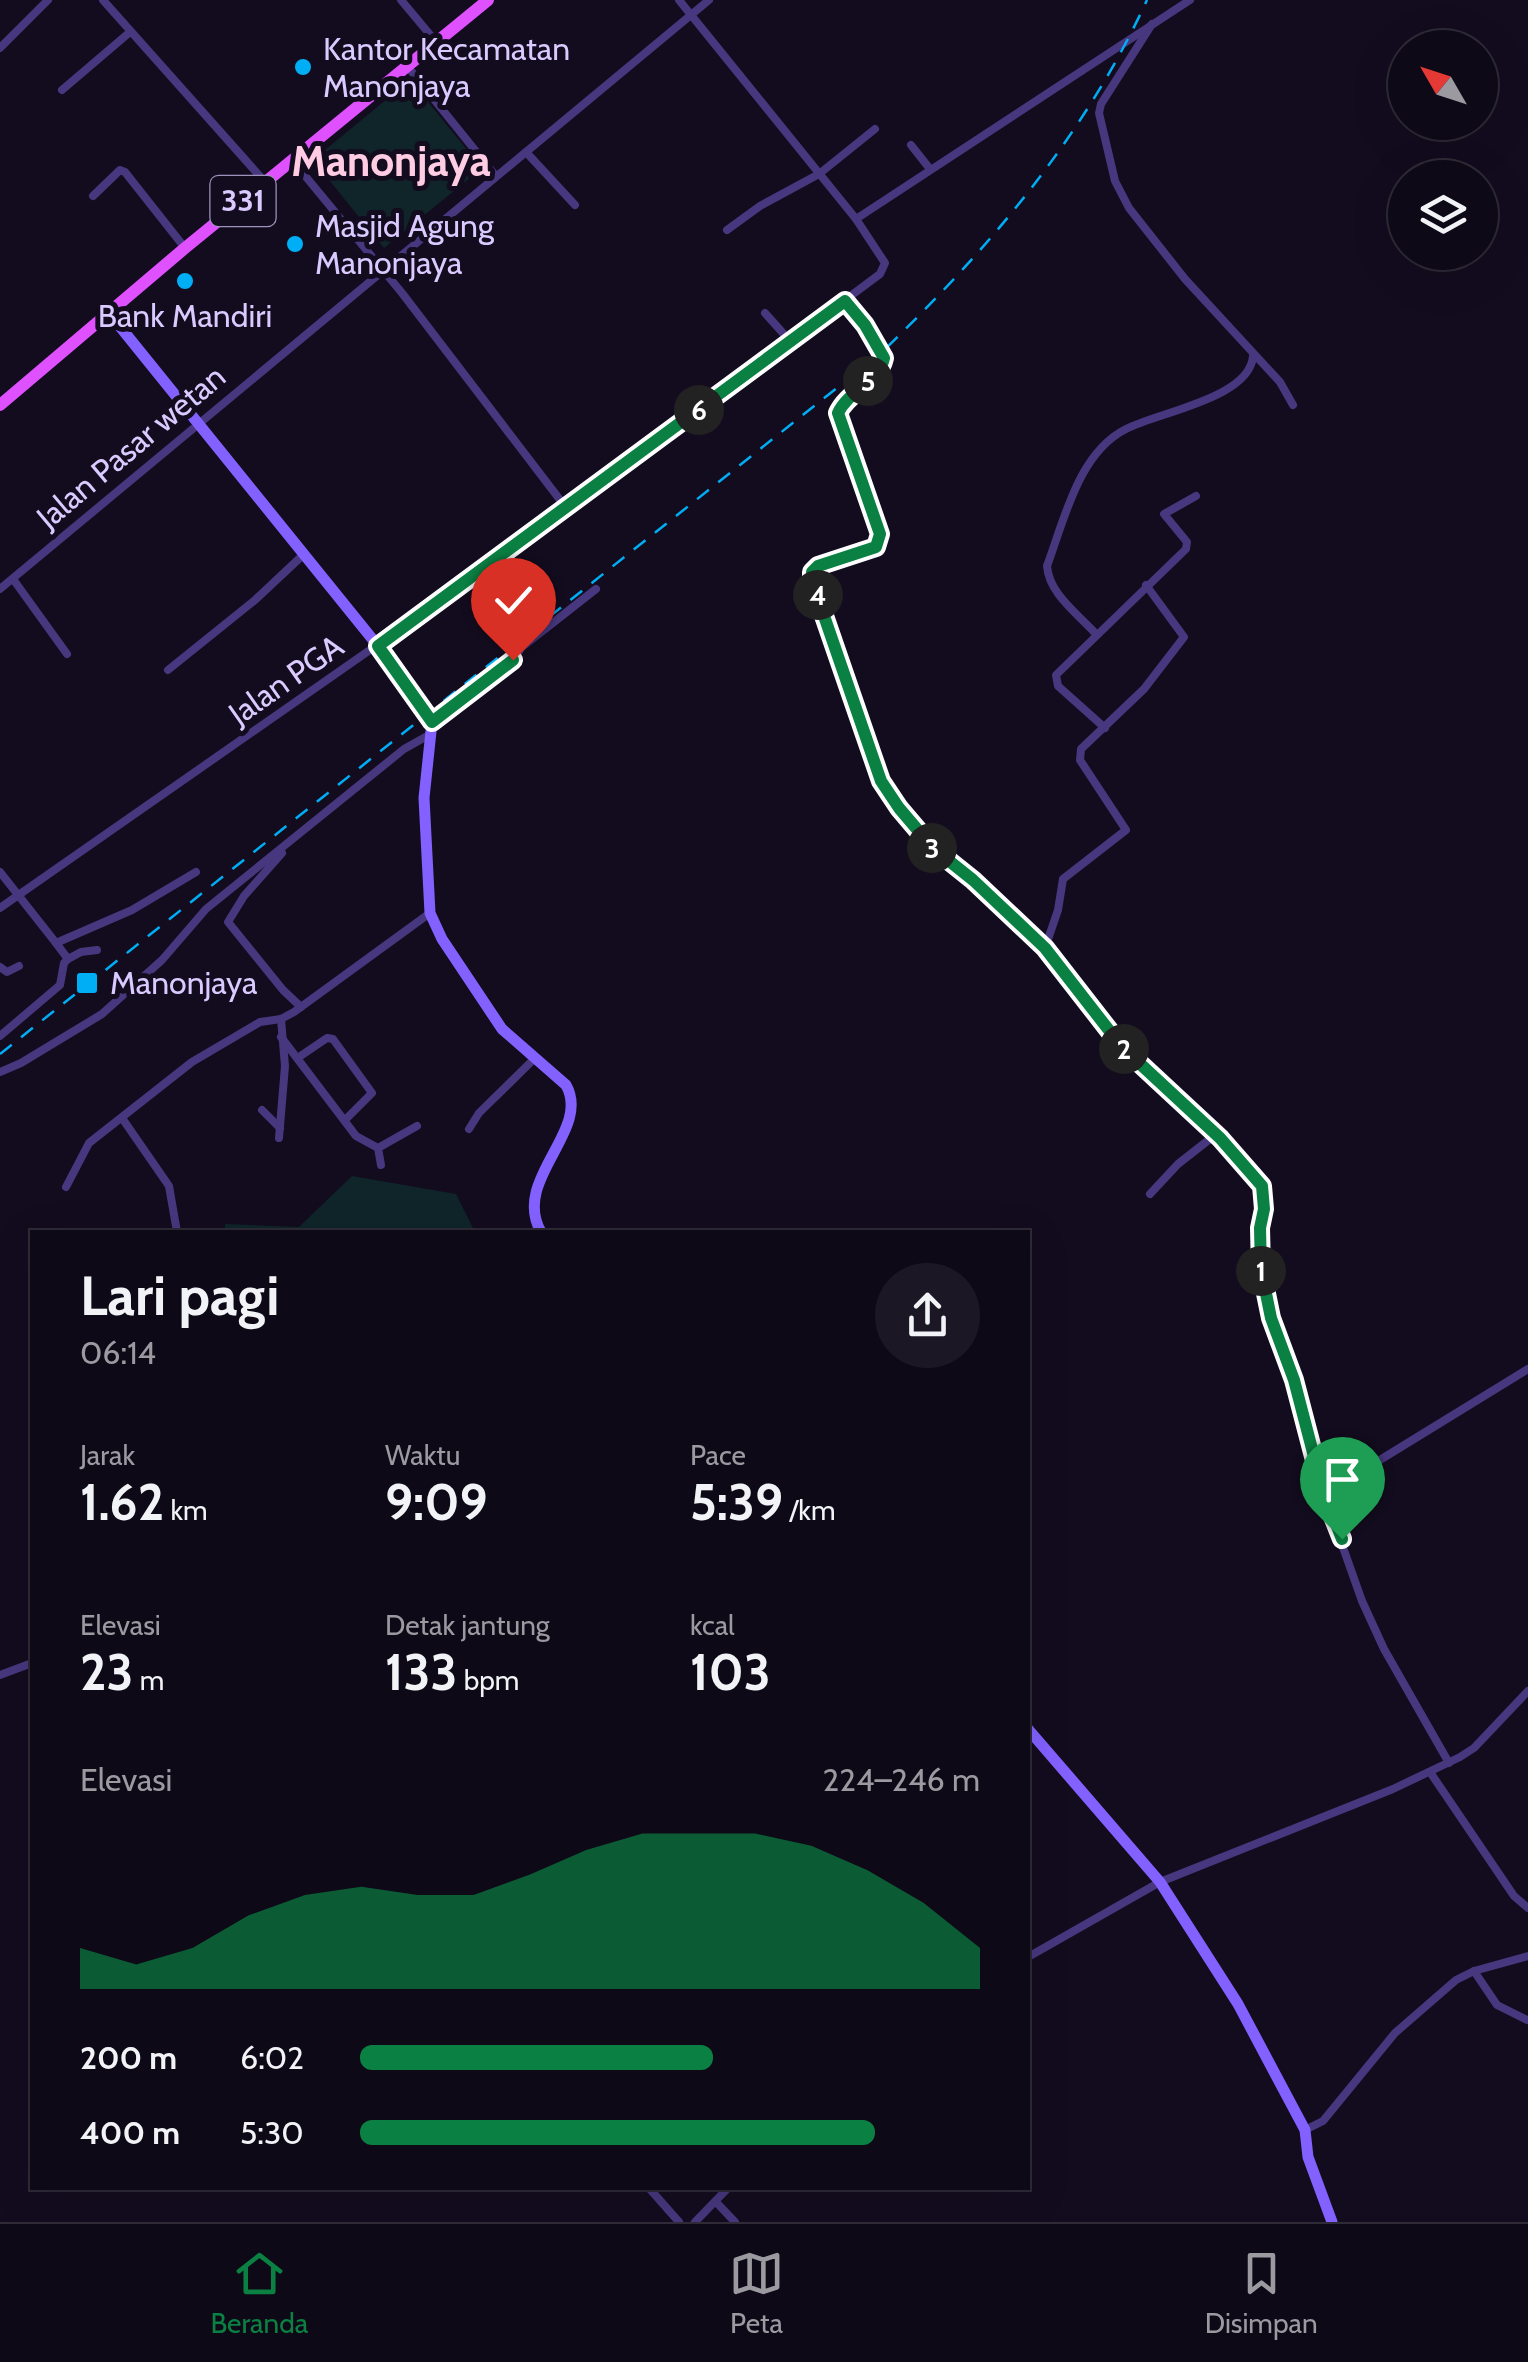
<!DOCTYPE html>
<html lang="id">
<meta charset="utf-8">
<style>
:root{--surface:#0e0917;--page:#1c1724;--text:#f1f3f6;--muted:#9b9aa1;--line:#2e2a36;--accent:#0b8043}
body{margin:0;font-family:Cabin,sans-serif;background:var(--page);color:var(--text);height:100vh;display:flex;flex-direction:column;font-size:38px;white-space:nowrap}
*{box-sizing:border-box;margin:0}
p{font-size:32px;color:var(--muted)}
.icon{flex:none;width:55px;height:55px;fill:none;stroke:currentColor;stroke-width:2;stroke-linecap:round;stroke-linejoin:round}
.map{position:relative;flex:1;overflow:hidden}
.sheet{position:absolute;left:30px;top:1230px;width:1000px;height:960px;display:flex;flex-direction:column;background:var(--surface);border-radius:0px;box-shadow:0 10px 40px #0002,0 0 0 2px var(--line)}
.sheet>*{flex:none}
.needle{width:65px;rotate:309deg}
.buttons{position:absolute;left:1388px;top:30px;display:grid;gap:20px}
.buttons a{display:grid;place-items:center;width:110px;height:110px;border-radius:50%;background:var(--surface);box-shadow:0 10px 40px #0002,0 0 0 2px var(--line);font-size:50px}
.pin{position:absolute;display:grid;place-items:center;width:85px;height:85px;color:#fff;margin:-102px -42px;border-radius:50% 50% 50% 0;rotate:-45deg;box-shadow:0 0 10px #0007}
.pin .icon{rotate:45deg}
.km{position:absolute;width:50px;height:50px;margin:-25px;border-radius:50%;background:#222;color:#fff;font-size:28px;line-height:50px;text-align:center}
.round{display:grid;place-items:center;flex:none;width:105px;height:105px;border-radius:52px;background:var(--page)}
.overview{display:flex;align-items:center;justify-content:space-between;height:170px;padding:0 50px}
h1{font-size:55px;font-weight:700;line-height:75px}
.stats{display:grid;grid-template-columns:repeat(3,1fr);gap:15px;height:170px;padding:10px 50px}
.stats div{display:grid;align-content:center}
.stats b{font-size:50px;font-weight:700}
.stats small{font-size:28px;font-weight:400}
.stats p{font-size:28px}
.chart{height:280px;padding:20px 50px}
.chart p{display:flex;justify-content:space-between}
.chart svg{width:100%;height:180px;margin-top:10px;fill:var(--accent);opacity:.7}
ul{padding:0 50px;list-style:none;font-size:32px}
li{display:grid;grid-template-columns:160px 120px 1fr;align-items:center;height:75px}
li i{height:25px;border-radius:12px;background:var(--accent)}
.menu{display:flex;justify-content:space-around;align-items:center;height:140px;border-top:2px solid var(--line);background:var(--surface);font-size:28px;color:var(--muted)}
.menu a{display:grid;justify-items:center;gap:5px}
.menu .selected{color:var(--accent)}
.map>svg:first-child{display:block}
</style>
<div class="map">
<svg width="1528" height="2222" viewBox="0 0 1528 2222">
<rect width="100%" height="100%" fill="#130c1f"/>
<g fill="#0f2529">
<path d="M410,80L482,168L384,248L313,160Z"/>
<path d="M352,1176L456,1194L475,1232H225V1224L299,1227Z"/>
</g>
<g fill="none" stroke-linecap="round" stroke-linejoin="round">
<g stroke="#47377e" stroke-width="8">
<path d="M103,0L265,182"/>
<path d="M401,0L437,43"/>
<path d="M1152,24L1101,104L1099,113L1115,181L1129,208L1185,279L1280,382L1293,405"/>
<path d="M0,48L48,0"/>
<path d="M408,67L495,175"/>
<path d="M62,90L130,32"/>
<path d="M911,145L930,169"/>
<path d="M526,152L575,205"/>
<path d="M292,160L402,293L567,509"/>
<path d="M93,196L120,170L125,172L185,248"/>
<path d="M856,219L1190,0"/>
<path d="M727,230L760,206L819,174L875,129"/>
<path d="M845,301L865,325L883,359C879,382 848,391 838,413L879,534L875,547L819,566L812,572V581L881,781L899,808L933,848L973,880L1045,948L1122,1047L1220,1139L1262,1186L1265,1209L1260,1229L1261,1269L1271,1318L1294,1381L1323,1491L1362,1601L1384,1649L1449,1763"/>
<path d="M765,313L790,341"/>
<path d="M13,579L67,654"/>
<path d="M0,589L709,0"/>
<path d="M1096,634C1078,614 1049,594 1047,566C1064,521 1078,453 1126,429C1159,412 1250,398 1253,356"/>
<path d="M168,670L255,600L303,555"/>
<path d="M432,722L513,660L522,647L596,589"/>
<path d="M1105,728L1058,686L1056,675L1186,549L1187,542L1164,514L1196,496"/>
<path d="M282,853L244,896L228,922L283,990L301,1007"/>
<path d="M0,872L56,943L132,910L196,872"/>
<path d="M0,908L463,585L880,274L885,263L856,219L679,0"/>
<path d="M1045,948L1058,910L1063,879L1126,830L1080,760L1081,749L1144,689L1184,637L1146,585"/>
<path d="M68,959L81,952L97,950"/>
<path d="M0,967L7,972L19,966"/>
<path d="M0,1036L60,985L64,963L68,959L56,943"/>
<path d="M281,1037L356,1136L378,1148L381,1165"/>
<path d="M299,1057L327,1038L333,1039L372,1093L346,1119"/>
<path d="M0,1072L21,1063L102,1014L162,960L206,909L404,749L429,735"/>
<path d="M262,1110L280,1128"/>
<path d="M122,1118L169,1186L177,1232"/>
<path d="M469,1129L479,1113L534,1059"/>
<path d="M279,1138L285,1066L281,1019"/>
<path d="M378,1148L417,1126"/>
<path d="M66,1187L89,1143L192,1062L260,1022L281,1019L294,1012L430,913"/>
<path d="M1150,1194L1178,1164L1215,1135"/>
<path d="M1323,1491L1362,1471L1528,1369"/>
<path d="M0,1675L32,1663"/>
<path d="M1430,1772L1514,1896L1528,1908"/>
<path d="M1028,1957L1160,1882L1393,1789L1460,1757L1474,1748L1528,1691"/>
<path d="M1474,1971L1497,2005L1527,2020"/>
<path d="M1305,2130L1323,2121L1395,2033L1456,1980L1474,1971L1528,1956"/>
<path d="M649,2188L679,2222"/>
<path d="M716,2202L735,2222"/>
<path d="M695,2222L728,2188"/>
</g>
<g stroke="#8361ff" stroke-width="11">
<path d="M109,313L378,646L432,722L424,798L430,913L442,939L502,1029L566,1085C592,1131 511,1179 541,1232"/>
<path d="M1028,1729L1160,1882L1238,2004L1305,2130L1308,2157L1332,2222"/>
</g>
<path stroke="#df51ff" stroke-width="12" d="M0,405L185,248L488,0"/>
<path stroke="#00aef5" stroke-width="2.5" stroke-dasharray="15 12" stroke-linecap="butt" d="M0,1054L882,352C989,249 1085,135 1147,0"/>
</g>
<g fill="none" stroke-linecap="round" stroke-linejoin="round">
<g stroke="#fff" stroke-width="20">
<path id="route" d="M513,660L432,722L378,646L845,301L865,325L884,358C879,382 848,391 838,413L880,534L876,547L818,566L812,572V581L881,781L899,808L933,848L973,880L1045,948L1122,1047L1220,1138L1262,1186L1264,1209L1260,1228L1261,1269L1271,1318L1294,1380L1323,1491L1342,1539"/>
</g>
<use href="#route" stroke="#0b8043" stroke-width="12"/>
</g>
<g fill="#00aef5" stroke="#130c1f" stroke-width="4">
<circle cx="303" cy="67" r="10"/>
<circle cx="295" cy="244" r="10"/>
<circle cx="185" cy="281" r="10"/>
<rect x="75" y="971" width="24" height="24" rx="5"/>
</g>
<g text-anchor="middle" stroke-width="10" stroke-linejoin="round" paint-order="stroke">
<rect fill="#130c1f" stroke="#9e91bc" stroke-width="2.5" x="210.5" y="176" width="65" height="50" rx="8"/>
<g font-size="30" font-weight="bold" fill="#dacaff">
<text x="243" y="211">331</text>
</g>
<g font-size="32" fill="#dacaff" stroke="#130c1f" text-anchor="start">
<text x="323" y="60">Kantor Kecamatan<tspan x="323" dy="37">Manonjaya</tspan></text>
<text x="315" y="237">Masjid Agung<tspan x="315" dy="37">Manonjaya</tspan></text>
<text x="185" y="327" text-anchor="middle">Bank Mandiri</text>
<text x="110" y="994">Manonjaya</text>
</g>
<g font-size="32" fill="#dacaff" stroke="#130c1f">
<text transform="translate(131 447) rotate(-40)" y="11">Jalan Pasar wetan</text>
<text transform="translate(286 680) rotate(-35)" y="11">Jalan PGA</text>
</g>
<g font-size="42" font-weight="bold" fill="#ffcce3" stroke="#130c1f">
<text x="391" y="176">Manonjaya</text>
</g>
</g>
</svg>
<div class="buttons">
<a><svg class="needle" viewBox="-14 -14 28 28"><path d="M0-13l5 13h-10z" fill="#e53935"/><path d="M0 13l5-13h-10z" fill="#9b9aa1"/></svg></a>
<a><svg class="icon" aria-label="layers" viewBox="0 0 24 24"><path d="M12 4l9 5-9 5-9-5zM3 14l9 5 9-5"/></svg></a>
</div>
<div class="pin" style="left:1342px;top:1539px;background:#1e9e55"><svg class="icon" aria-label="arrive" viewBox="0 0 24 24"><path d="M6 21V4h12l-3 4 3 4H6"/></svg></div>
<div class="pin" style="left:513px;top:660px;background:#d93025"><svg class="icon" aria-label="check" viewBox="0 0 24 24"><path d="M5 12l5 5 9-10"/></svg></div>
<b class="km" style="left:1261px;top:1271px">1</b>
<b class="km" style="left:1124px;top:1049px">2</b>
<b class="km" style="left:932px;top:848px">3</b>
<b class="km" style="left:818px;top:595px">4</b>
<b class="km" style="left:868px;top:381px">5</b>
<b class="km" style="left:699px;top:410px">6</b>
<section class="sheet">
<div class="overview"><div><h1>Lari pagi</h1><p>06:14</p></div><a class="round"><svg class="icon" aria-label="share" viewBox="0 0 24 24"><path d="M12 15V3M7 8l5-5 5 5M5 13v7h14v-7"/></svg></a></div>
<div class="stats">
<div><p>Jarak</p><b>1.62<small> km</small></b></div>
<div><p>Waktu</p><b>9:09</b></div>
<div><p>Pace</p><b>5:39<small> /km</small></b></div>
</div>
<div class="stats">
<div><p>Elevasi</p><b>23<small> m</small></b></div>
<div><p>Detak jantung</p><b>133<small> bpm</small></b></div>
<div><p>kcal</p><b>103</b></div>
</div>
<div class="chart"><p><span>Elevasi</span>224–246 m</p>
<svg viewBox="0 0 160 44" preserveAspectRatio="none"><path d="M0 44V34L10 38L20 34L30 26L40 21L50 19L60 21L70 21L80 16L90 10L100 6L110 6L120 6L130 9L140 15L150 23L160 34V44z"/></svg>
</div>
<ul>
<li><b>200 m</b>6:02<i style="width:57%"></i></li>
<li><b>400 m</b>5:30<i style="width:83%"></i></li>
</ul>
</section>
</div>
<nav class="menu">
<a class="selected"><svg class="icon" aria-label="home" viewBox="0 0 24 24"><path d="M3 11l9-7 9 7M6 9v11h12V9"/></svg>Beranda</a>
<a><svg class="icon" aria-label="map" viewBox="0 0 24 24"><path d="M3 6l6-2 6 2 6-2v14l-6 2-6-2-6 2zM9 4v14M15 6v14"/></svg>Peta</a>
<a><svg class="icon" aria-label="saved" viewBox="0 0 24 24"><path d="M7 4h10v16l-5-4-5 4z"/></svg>Disimpan</a>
</nav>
